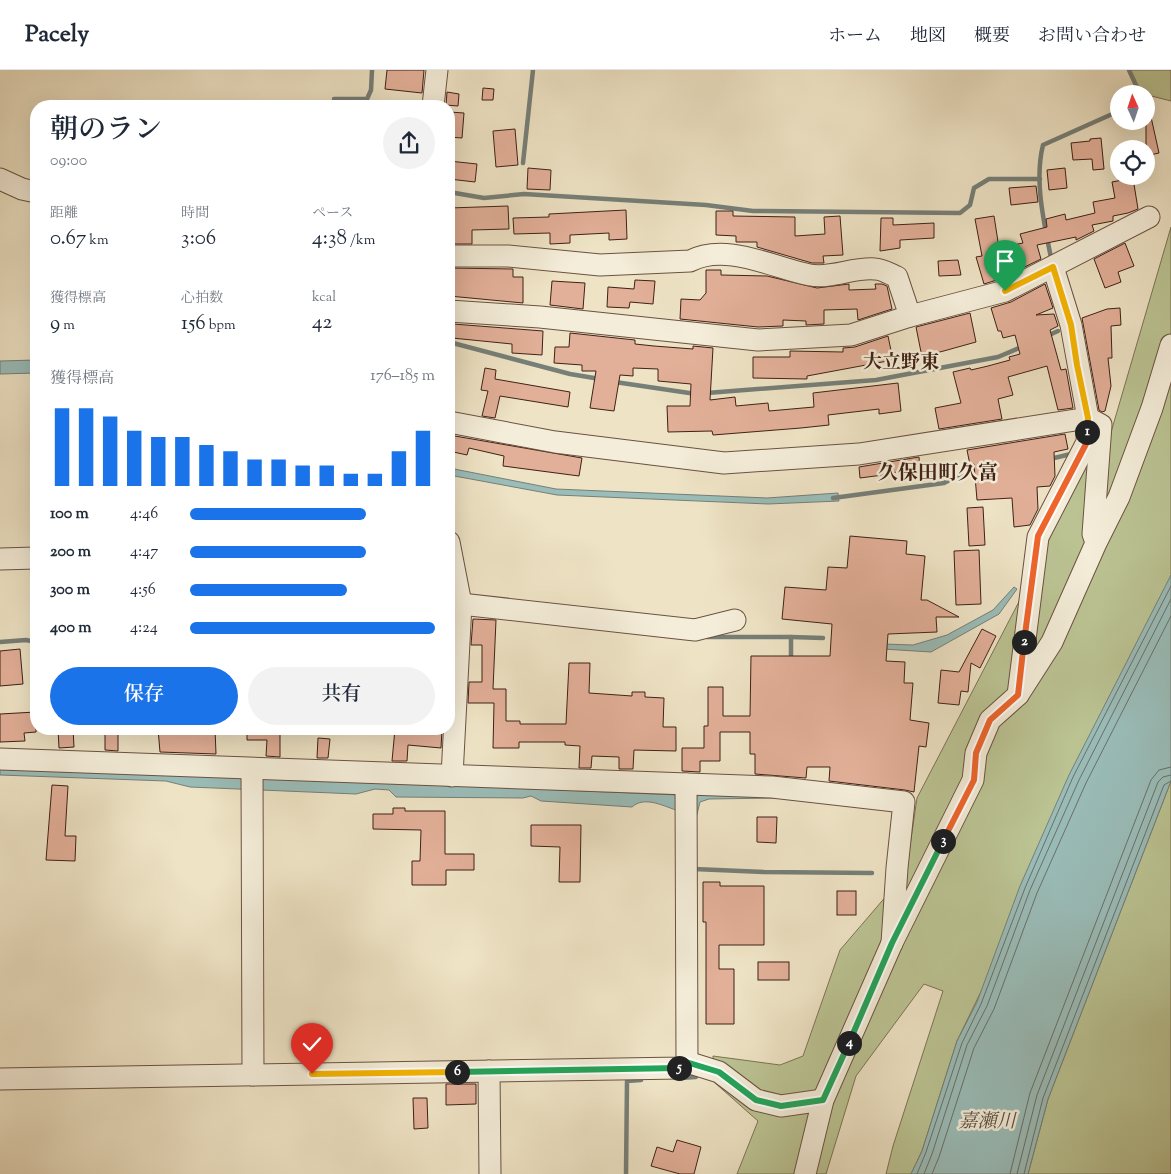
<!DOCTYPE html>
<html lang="ja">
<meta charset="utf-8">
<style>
:root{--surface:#fff;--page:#f2f2f3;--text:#1f2937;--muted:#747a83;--line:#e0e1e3;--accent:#1a73e8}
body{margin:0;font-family:"Sorts Mill Goudy","Noto Serif JP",serif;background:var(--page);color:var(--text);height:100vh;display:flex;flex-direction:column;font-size:19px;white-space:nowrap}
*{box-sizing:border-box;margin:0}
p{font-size:16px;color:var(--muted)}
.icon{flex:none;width:28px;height:28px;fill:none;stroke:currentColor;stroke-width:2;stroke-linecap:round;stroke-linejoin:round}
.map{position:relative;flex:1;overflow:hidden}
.sheet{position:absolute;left:30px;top:30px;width:425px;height:635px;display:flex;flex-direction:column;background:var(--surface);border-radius:20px;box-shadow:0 5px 20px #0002}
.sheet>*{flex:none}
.needle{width:32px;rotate:357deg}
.buttons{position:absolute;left:1110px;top:15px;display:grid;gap:10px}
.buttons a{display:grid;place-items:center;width:45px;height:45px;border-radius:50%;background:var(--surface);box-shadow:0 5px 20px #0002;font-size:25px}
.pin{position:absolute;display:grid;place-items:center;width:42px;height:42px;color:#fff;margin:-51px -21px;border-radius:50% 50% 50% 0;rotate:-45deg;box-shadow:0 0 5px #0007}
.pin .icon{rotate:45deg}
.km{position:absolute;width:25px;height:25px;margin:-12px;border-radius:50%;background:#222;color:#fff;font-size:14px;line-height:25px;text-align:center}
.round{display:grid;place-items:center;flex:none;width:52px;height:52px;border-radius:26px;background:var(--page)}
.overview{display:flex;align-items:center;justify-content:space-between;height:85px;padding:0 20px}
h1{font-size:28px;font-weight:600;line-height:38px}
.stats{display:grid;grid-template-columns:repeat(3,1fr);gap:8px;height:85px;padding:5px 20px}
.stats div{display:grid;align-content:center}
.stats b{font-size:21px;font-weight:600}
.stats small{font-size:14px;font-weight:400}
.stats p{font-size:14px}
.chart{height:140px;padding:10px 20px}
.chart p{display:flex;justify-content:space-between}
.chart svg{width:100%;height:90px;margin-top:5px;stroke:var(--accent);stroke-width:6}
.button{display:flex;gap:10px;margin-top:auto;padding:10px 20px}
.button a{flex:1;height:58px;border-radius:30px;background:var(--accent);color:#fff;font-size:20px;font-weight:600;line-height:58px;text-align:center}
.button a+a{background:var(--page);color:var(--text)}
ul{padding:0 20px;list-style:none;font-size:16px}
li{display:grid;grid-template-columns:80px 60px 1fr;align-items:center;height:38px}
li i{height:12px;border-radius:6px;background:var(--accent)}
header{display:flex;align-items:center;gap:30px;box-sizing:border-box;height:70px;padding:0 25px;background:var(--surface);border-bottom:1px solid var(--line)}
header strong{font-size:24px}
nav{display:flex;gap:28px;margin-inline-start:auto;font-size:18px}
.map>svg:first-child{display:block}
</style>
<header>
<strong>Pacely</strong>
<nav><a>ホーム</a><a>地図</a><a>概要</a><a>お問い合わせ</a></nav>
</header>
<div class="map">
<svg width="1171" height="1104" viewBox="0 0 1171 1104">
<rect width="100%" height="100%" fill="#eee3c5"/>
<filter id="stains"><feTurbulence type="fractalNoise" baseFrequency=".004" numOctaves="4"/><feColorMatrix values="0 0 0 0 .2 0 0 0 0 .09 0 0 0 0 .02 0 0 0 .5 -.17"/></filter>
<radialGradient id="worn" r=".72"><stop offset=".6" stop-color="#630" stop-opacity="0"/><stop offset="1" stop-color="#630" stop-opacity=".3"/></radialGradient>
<g fill="#bbc393" stroke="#7d7254">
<path d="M1129,0H1171V31L1140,23Z"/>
<path d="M1171,157V531L957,971L922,1081L911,1104H886L893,1076L943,921L924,914L856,1006L826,1104H737L758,1051L714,1012L713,986L780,995L803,986L840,880L906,803L917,728L1037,497L1087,381L1107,376Z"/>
<path d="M1171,711V1104H1028L1048,1029Z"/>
</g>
<g fill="#9abdb9" stroke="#767f78">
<path d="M36,290V303L0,304V291Z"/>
<path d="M449,398L556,419L767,428L838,423L839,431L768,434L557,425L449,405Z"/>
<path d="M1171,505V711L1048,1029L1028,1104H911L922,1081L957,971L977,932L1020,816L1069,705Z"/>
<path d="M1014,517L1017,519L999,544L931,582L883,579L884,574L913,575L947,565L993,540Z"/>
<path d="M0,696L678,725L679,741C665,737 645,725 632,737L541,731L531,726L523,728L396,727L389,720L375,719L356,724L190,717L166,711L0,705Z"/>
<path d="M776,724V728L709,729L700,732L696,748L694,725Z"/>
</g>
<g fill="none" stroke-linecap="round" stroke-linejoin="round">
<g stroke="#6c6f68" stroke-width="1">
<path d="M917,1104L926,1082L962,973L981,934L1025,818L1073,707L1171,516"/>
<path d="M924,1104L932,1084L967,975L987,936L1030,820L1079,710L1171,529"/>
<path d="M932,1104L939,1087L974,978L994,939L1037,823L1086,713L1171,546"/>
<path d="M1010,1104L1030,1023L1151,710L1159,700L1171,697"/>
<path d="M1017,1104L1037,1025L1158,712L1163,707L1171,705"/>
<path d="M1024,1104L1043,1028L1164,715L1171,711"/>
</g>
<g stroke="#767f78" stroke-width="4.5">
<path d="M1129,0L1140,24"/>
<path d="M334,29H367L371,20L372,0"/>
<path d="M523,93L533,0"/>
<path d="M449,122L484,128L524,124L706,135L753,141L960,143L970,135L974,118L989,109H1040"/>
<path d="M1051,188C1044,152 1034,111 1043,75L1119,41"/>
<path d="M1047,266L1058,261"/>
<path d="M449,272L570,304L600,309"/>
<path d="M615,312L696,324"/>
<path d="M707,323L876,310L998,287L1024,276"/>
<path d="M1050,389L1071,384"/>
<path d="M833,428L944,413L965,402L979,401"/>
<path d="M707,567H791V590"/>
<path d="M791,567L823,568"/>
<path d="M0,572L26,570L36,572"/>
<path d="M694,799L764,802L872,803"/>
<path d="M680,1008L696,1007"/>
<path d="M626,1104L627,1011L641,1010"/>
</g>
</g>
<g fill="#e2af98" stroke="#3f2116">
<path d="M387,0H424L422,23L385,19Z"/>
<path d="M483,18L494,19L493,30H482Z"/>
<path d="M447,22L459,24L458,36L446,35Z"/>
<path d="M449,42L464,43L462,68L449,67Z"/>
<path d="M1146,47H1151L1159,83L1146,86Z"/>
<path d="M515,59L518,95L496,97L493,61Z"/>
<path d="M1101,68L1104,99L1093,100L1092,89L1073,90L1071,73L1090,71V69Z"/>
<path d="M449,91L477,94L475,112L449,109Z"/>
<path d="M528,98L551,100L550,120L527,119Z"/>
<path d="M1065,98L1067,118L1049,120L1047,100Z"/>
<path d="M1133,108L1138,139L1128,143L1113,146V151L1092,155L1094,161L1076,170V167L1037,175L1041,189L1000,209L984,214L976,187L982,186L975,149L994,146L999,178L1023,173L1020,164L1047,157L1046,149L1065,144L1066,150L1095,143L1093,132L1115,128L1112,112Z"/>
<path d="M1036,116L1038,132L1011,135L1009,118Z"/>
<path d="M508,136L509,159L472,160V174H449V138Z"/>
<path d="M626,140L627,169L609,170V163L570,165V173L550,174V163L514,164L513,148L549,147V144Z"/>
<path d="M716,141H733V146L795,147V166L825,164L824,147L840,146L843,185L823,186L824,193H812L757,177V172H736V166L716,165Z"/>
<path d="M881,148H893V155L934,153V168L900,170V178L880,181Z"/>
<path d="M1125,173L1134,196L1118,202L1121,212L1105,218L1094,189Z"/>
<path d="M958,190L961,205L939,206L938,191Z"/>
<path d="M449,198L513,199V207H523V233L449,226Z"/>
<path d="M706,200H721V205L767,206L817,218L849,214V220L876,219L875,214H882L887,216L892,239L858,250L857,239L824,240V254L806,255V251L783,250V256L758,257L680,249L681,229L700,230L706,223Z"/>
<path d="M635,210L655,211L653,234L630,232L629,238L607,237L608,217L634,219Z"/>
<path d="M552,211L585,213L583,239L550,235Z"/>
<path d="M1045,214L1053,238L1036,245L1054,244L1058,256L1050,260L1061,300L1066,299L1073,338L1058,340L1047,296L1008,307L1013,325L998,329L1002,349L939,359L935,338L961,333L953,302L970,298L971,300L988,296L1010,290L1009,287L1020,284L1015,265L1003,268L1001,261H998L991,238L1011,232Z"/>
<path d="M1120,238L1121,255L1111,256L1112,288H1108L1111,316L1105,341L1102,342L1099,340L1082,248L1107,239Z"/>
<path d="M970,243L976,272L922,287L916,257Z"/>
<path d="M453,254L543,261L542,285L512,283V274L452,268Z"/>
<path d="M570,263L635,270V274L654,276L693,279V276L713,278L710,330L735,327L736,336L768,333L769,341L814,337L813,323L898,313L901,341L879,344V339L828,345L829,355L801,358L713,365L712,361L668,362L667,336H690L691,314L658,311V299L633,298V306L620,305L614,341L590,338L596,301H582V295L554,293L555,277H569Z"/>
<path d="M888,266L893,290L807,306V309L753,308V287H790V281L843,282V278L855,277Z"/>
<path d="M485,298L496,300L495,309L570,322L568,337L500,326L495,348L482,346L488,321L481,320Z"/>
<path d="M1065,364L1068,379L1054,382L1055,406L1050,416L1037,417L1038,439L1030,455L1014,457L1012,428L977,430L974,394L970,395L967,380Z"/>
<path d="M449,365L582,388L579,406L503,396L504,386L469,378L467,385L449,381Z"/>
<path d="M919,387L920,401L883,403V405L860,408L859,397Z"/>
<path d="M983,437L985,475L969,476L967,438Z"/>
<path d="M850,466L907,471L906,484L925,486L921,530H927L959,547H936L937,562L888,564L886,591L905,592L904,613H913L910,650L929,653L926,677L919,676L914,722L905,720L829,711L830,697H807L806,708L755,704V684H750V662H720V691H700V702L682,701V678H704V656H708V617H723V646H750L751,586H830L832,554L782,549L785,517L826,520L828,497L847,498Z"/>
<path d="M979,480L981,534L956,535L954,481Z"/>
<path d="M473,549L496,550L493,619H506V651H520V654H566L569,593H590L589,623L632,626V622H645V627L664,628L663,657H676V681L634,680L633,699H619V687L592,686L591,698H579L580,676L565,675V672H519V678H493L494,633H468L469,612H482V575H471Z"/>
<path d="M982,559L996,566L980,598L971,593L968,622L961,621L959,635L938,633L941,600L959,602Z"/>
<path d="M20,579L23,614L0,616V581Z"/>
<path d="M36,642V662L24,663L25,671L0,672V644Z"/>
<path d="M58,659H73L74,677L59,678Z"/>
<path d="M158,659H215L216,684L160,682Z"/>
<path d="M247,659H280V687L266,686L267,670H247Z"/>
<path d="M395,659H442L441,678L408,675L407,691H392Z"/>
<path d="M118,660V681L105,680V661Z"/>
<path d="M318,668L330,669L328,688H317Z"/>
<path d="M52,715L68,716L65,766H76L75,791L46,790Z"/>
<path d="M393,738H405V741H445V784H474V800H446V815H412V791H420L421,760L373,759V744H393Z"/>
<path d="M757,747H777L776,773L757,772Z"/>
<path d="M531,755H581L580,812H559L560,777L531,776Z"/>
<path d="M703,812H720V816H764V875H719V899H734V954H706V852H703Z"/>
<rect x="837" y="821" width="19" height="24"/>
<rect x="758" y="892" width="31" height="18"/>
<path d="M446,1014H476V1034L446,1035Z"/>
<path d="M413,1028H427L428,1058L414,1059Z"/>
<path d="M677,1070L701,1077L694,1104H680L651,1096L657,1077L673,1082Z"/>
</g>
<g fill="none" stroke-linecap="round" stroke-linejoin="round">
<g stroke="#6b5242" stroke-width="23">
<g id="minor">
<path d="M433,36L437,0"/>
<path d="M0,109L22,119L36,122"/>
<path d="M449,186H508L600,195L690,191C726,172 774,198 810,205C832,209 853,197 875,199C882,199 890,204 897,207L910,246"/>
<path d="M1053,197L1071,255L1088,348L1101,355L1093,464L1096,472"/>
<path d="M449,241L540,247L758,270L851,265L910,246L1005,221L1149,147"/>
<path d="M449,352L555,372L724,393L859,384L1088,348L1087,372L1038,467L1018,625"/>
<path d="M449,472L461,534L452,706"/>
<path d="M0,489L36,488"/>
<path d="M461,534L695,560L735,550"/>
<path d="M0,689L772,717L904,732L897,798L892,873"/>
<path d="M252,699L253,1005"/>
<path d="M687,992L719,1002L756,1030L781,1036L823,1030"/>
<path d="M489,1001L490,1104"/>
<path d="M0,1009L681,998L687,992L686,714"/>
<path d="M805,1104L823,1030L892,873L973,710L976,683L990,650L1018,625L1052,572L1096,473L1119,427L1152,338L1171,275"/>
</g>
</g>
<use href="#minor" stroke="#f4edd9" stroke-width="21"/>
</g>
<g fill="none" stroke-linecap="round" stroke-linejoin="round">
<g stroke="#fff" stroke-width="10">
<path id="split-1" d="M1005,221L1053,197L1071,255L1077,295L1088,348L1087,362"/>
</g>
<g stroke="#fff" stroke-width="10">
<path id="split-2" d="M1024,572L1038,466L1087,372V362"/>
</g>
<g stroke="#fff" stroke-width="10">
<path id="split-3" d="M943,771L974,710L976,683L990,650L1018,625L1024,572"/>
</g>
<g stroke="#fff" stroke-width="10">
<path id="split-4" d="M849,973L892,873L943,771"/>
</g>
<g stroke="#fff" stroke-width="10">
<path id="split-5" d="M679,998L686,992L719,1002L756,1030L781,1036L823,1030L849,973"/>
</g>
<g stroke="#fff" stroke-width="10">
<path id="split-6" d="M457,1002L679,998"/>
</g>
<g stroke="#fff" stroke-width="10">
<path id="split-7" d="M312,1004L457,1002"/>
</g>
<use href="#split-1" stroke="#f5b400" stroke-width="6"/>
<use href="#split-2" stroke="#f0652b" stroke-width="6"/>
<use href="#split-3" stroke="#f0652b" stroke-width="6"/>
<use href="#split-4" stroke="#22a559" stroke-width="6"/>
<use href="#split-5" stroke="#22a559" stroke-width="6"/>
<use href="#split-6" stroke="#22a559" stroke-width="6"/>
<use href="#split-7" stroke="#f5b400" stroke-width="6"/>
</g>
<g text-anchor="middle" stroke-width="5" stroke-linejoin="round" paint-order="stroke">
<g font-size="19" font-weight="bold" fill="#3f2116" stroke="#f4edd9">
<text x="901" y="298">大立野東</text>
</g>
<g font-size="19" font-style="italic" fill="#5a5047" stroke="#f4edd9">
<text x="987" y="1057">嘉瀬川</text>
</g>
<g font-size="20" font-weight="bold" fill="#3f2116" stroke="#f4edd9">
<text x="938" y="409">久保田町久富</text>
</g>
</g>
<rect width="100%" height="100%" filter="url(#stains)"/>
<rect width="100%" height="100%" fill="url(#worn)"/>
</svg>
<div class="buttons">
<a><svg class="needle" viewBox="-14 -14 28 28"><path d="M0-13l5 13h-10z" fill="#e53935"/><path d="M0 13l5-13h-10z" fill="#747a83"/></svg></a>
<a><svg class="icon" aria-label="locate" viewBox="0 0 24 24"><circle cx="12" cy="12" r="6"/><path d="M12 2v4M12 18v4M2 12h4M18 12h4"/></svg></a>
</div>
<div class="pin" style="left:1005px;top:221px;background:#1e9e55"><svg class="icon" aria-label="arrive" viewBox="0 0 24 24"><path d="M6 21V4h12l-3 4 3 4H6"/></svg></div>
<div class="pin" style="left:312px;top:1004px;background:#d93025"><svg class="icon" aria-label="check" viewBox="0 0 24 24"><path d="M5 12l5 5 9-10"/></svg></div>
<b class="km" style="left:1087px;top:362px">1</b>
<b class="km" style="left:1024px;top:572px">2</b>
<b class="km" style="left:943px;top:771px">3</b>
<b class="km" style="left:849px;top:973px">4</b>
<b class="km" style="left:679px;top:998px">5</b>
<b class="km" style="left:457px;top:1002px">6</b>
<section class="sheet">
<div class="overview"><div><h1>朝のラン</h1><p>09:00</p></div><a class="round"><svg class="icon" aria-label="share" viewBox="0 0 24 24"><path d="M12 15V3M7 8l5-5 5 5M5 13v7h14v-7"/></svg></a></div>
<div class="stats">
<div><p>距離</p><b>0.67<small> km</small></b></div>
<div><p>時間</p><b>3:06</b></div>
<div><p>ペース</p><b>4:38<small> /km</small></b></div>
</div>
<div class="stats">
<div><p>獲得標高</p><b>9<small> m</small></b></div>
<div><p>心拍数</p><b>156<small> bpm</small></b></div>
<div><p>kcal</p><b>42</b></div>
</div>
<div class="chart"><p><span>獲得標高</span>176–185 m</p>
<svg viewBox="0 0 160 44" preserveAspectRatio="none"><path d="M5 44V6M15 44V6M25 44V10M35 44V17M45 44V20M55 44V20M65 44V24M75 44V27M85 44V31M95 44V31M105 44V34M115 44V34M125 44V38M135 44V38M145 44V27M155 44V17"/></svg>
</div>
<ul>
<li><b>100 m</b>4:46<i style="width:72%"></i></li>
<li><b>200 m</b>4:47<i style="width:72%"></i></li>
<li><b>300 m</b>4:56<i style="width:64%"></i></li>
<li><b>400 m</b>4:24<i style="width:100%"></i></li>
</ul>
<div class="button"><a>保存</a><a>共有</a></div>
</section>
</div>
